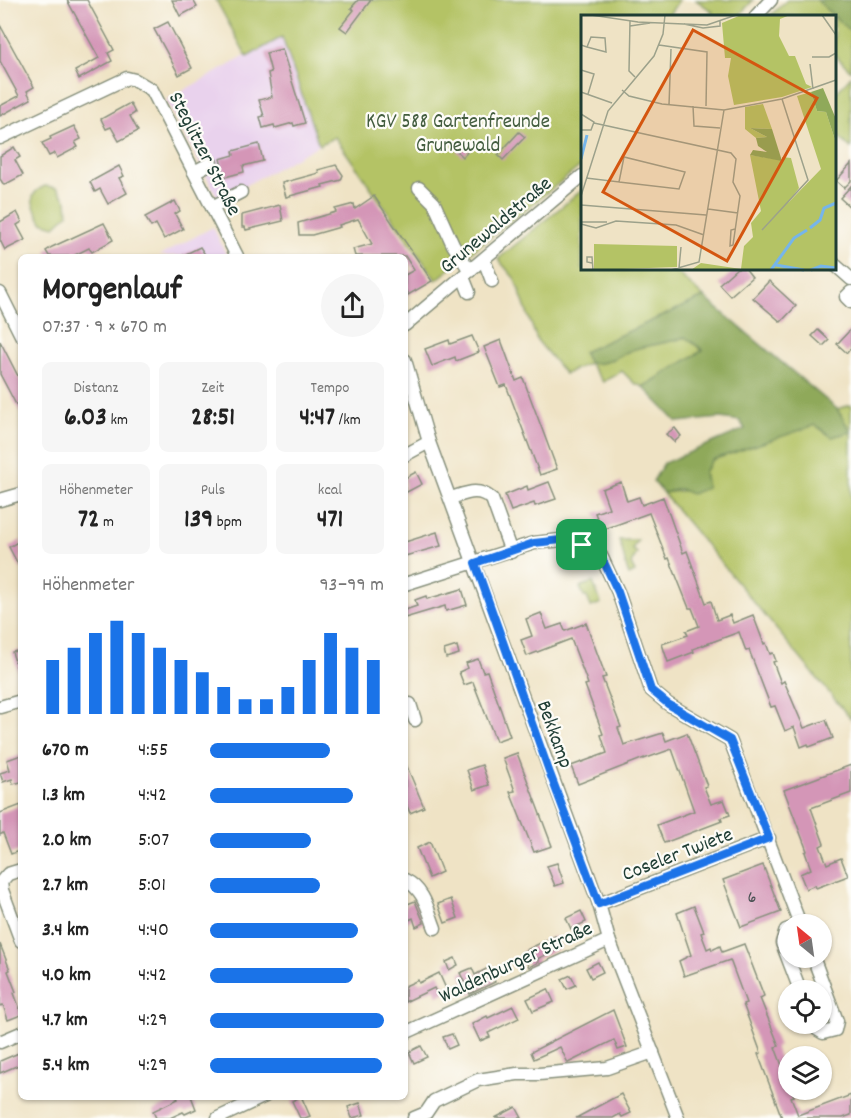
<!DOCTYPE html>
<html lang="de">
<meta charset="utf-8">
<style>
:root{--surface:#fff;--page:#f6f6f6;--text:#222;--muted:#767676;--accent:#1a73e8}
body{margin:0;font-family:Dekko,sans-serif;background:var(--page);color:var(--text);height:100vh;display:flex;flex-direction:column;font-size:22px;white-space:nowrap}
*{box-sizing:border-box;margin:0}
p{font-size:20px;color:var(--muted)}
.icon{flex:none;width:33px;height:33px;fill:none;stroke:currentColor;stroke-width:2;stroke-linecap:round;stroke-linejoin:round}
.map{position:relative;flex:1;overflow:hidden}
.panel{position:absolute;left:18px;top:254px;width:390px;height:846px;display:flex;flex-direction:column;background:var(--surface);border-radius:9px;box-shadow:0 2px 4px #0004}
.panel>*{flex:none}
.needle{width:39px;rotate:331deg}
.fabs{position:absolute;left:778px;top:914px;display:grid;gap:12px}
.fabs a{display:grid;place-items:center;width:54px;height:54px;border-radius:50%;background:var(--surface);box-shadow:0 2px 4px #0004;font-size:30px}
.pin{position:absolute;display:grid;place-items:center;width:51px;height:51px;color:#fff;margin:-26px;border-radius:12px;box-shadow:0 3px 9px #0006}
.round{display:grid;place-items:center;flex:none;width:63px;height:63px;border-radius:32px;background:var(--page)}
.head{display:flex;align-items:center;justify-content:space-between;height:102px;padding:0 24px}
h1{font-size:33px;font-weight:800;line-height:45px}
.figures{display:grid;grid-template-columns:repeat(3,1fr);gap:9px;height:102px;padding:6px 24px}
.figures div{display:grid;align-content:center;border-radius:9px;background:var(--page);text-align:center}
.figures b{font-size:26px;font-weight:800}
.figures small{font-size:16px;font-weight:400}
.figures p{font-size:16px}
.chart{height:168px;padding:12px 24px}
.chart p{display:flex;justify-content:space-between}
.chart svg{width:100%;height:108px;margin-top:6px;stroke:var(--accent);stroke-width:6}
ul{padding:0 24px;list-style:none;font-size:20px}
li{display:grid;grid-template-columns:96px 72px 1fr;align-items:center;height:45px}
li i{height:15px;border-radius:8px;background:var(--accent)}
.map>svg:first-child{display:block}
</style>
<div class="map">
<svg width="851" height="1118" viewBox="0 0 851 1118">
<rect width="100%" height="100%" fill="#fdfcf7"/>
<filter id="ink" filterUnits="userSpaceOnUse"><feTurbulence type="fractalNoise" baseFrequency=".0167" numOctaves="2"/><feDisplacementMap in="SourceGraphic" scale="12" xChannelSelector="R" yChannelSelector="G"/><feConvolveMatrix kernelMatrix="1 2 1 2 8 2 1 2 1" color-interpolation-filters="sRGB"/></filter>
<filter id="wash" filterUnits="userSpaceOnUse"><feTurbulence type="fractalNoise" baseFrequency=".008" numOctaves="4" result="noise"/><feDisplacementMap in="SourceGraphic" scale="24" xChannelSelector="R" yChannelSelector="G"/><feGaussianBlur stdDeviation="1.35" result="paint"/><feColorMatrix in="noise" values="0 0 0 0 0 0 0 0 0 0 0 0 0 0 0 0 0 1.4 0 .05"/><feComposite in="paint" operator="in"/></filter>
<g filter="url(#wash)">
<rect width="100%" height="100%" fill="#efe3c5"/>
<g fill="#e9d2ed">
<path d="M282,36L319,145L219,200L166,100Z"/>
<path d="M213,227L227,256H159Z"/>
</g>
<g fill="#b4c365" stroke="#6a804c" stroke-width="1.5">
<path d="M216,0H679L668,16H582V165L436,280L335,137L319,145L282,37L247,57Z"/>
<path d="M696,0H753L739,16H710L713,12Z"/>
<path d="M787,0H817L851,32V71L835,55L834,16H770Z"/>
<path d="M851,76V148L834,133L835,94Z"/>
<path d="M45,186L57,188L67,201L68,214L55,226L42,222C34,207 24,195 45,186Z"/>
<path d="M582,190V268L673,269L704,297L583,352L589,363C611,366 618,353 638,348C654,344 669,343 685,337L703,351L643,387L634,383L622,371L603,382L589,363L565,374L537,340L515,279L498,259Z"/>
<path d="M851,405V719L663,493L707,488L704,472L712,460L815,425L832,437L850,431L837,409Z"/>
<path d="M619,540H638L632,549L637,553L631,564L635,572L629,575C624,563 624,552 619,540Z"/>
<path d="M593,582L601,603L591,607L587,597H584L580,587Z"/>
</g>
<g fill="#8fa95a" stroke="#577347" stroke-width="1.5">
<path d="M817,0H851V32Z"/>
<path d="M704,297L837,409L851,432L832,437L815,425L712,460L704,472L707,488L691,494L680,489L663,493L653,481L664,463L745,429L740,421L721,418L677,422L643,387L703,350L685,337C669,343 654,344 638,348C619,353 610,366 589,363L583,352Z"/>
</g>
<g id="blocks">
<g fill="#d496b7">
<path d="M67,0H87L114,50L108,53L112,61L79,79L75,71L99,58Z"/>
<path d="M172,0H193L197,7L180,16Z"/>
<path d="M358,0H371L347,32L340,27L354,10L351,8Z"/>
<path d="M168,22L192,68L179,75L154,29Z"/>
<path d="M0,25L34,87L27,91L31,99L0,116V106L19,96L0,61Z"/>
<path d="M282,49L305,123L294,126L293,123L275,128L274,125L263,128L260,117L264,116L259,100L272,97L268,73L271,72L266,53Z"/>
<path d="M130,103L135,113L130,116L138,131L119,141L111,127L106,129L101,119Z"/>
<path d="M533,115L538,121L532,127L527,121Z"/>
<path d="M74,126L81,139L75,142L78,147L57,158L55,153L49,156L42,143L51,139L50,137Z"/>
<path d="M519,132L525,137L503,160L498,155Z"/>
<path d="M464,143L470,149L463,157L457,151Z"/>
<path d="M259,144L263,161L243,166L244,172L225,177L220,159L234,155L233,151Z"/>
<path d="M14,147L20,157L15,160L23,175L4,185L0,179V156Z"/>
<path d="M851,164V181L844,188L836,181Z"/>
<path d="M336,165L343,175L341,180L322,185L323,187L286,197L282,183L319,173L318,170Z"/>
<path d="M119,166L124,176L119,178L127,193L108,204L100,189L95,192L90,182Z"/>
<path d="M851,186V208L840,198Z"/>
<path d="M374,196L432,281L408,295L405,289V275L414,270L405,256H355L353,249L372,244L358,219L339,225L340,227L312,235H299L298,223L336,212L335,209L354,204L355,209Z"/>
<path d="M175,201L180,211L175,214L183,229L164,239L156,224L151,227L145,217Z"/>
<path d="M280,205L283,221L246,230L245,227H242V215Z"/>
<path d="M17,212L22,222L17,225L25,240L5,250L0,240V222Z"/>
<path d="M104,223L113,240L92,252L89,248L73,256H49L46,251L52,247Z"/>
<path d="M200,247L206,256H182Z"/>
<path d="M737,268H745L752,277L730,296L719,284Z"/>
<path d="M769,281L796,306L781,322L753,298Z"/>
<path d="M851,329V348L847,353L837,344Z"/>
<path d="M818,330L829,340L823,346L812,336Z"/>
<path d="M472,336L479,352L456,361L455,357L432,366L425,349L449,340L450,344Z"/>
<path d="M501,340L516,381L523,378L557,469L540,475L506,385L500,387L484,347Z"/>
<path d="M0,341L21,382V414L0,374Z"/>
<path d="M675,428L681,436L674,442L666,434Z"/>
<path d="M416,472L422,484L405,493V478Z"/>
<path d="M549,482L556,499L535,506L534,503L511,511L505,495L527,486L528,490Z"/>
<path d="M621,482L627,501L639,497L642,505L663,497L683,553L687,551L706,603L711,601L717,620L730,615L733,623L753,615L764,644L766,643L770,654L773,653L776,661L773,662L781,683L784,681L804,728L826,720L833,738L809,747L808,744L801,747L794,727L785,731L775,706L771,707L749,650L746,651L739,632L693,649L694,652L668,662L662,644L688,635L686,631L699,626L692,608H689L669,558L667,559L649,513L602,530L595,513L609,508L602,489Z"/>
<path d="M437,532L441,546L405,556V542Z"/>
<path d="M21,540V570L9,547Z"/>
<path d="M462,589L467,605L446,611L445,606L405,618V610L417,606L415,600L426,596L427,599Z"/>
<path d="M541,613L547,629L562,624L565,631L586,623L606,677L602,678L621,727L618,728L624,745L663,733L666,741L687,733L707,786L704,787L711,804L724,800L730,815L721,818L722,821L664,843L657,825L694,811L672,749L644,759V758L578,784L571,766L607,753L601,735L603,734L585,685L588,684L571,639L527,656L521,640L532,636L526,619Z"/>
<path d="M457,646L459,654L446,658L444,650Z"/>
<path d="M21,650V675H19L12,652Z"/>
<path d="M478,659L483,672L487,671L510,736L496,741L473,682L464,685L459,672L468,668L466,663Z"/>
<path d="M517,753L552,846L534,852L510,792L515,791L503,758Z"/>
<path d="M21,755V782L13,784L12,779L3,782L0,773L10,770L7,760Z"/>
<path d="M405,762L424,807L410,813L405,801Z"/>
<path d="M482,765L489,785L474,790L467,770Z"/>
<path d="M851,765V793L811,808L824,844L820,846L827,864L841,858L848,876L816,888L815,885L806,889L800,874L811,869L805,852L807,851L784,790Z"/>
<path d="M21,805V850L11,854L3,833L0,835V813Z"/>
<path d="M430,842L442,872L429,878L417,848Z"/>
<path d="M557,863L564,883L555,886L547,866Z"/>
<path d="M763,865L781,912L741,927L723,880Z"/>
<path d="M451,899L458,918L445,923L438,904Z"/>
<path d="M415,901L424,923L416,927L413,918L405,922V905Z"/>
<path d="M694,906L704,932L701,933L707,949L711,947L712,950L720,946L722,952L744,944L764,996L760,998L779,1046L775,1047L789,1084V1089H791L794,1096L791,1097L798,1115L851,1095V1115L843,1118H782L758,1054L761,1053L743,1004L746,1003L730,960L684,976L679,961L691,955L677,913Z"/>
<path d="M581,911L586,922L571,929L566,918Z"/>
<path d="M555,936L560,948L537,959L539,962L529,967L522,952Z"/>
<path d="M0,944L10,970L8,971L16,992L14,993L21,1012V1015L8,1020L3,1005L0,1006Z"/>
<path d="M455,958L458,965L449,970L446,962Z"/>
<path d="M598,962L603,972L591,978L586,968Z"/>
<path d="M472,968L475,975L488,968L495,982L470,994L460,973Z"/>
<path d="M439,973L447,991L438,996L434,988L405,1002V986L418,980L419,983Z"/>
<path d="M571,975L576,985L567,989L562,979Z"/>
<path d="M548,989L554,1002L533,1011L527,999Z"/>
<path d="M513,1006L519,1018L488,1033L490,1037L480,1041L472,1024L487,1016L488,1018Z"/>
<path d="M613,1010L627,1047L618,1050L614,1040L568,1063L560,1047L534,1059L531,1052Z"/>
<path d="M452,1034L457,1045L448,1049L443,1037Z"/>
<path d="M421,1046L427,1057L414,1063L409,1052Z"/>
<path d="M21,1052V1064L0,1073V1061Z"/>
<path d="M621,1094L631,1113L622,1117L620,1114L613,1118H576Z"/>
<path d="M176,1096H191L196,1109L185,1114L183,1112L170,1118H156L153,1111L178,1099Z"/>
<path d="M301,1096L310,1116L305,1118H300L292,1101Z"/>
<path d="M360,1103L364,1115L352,1118L348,1107Z"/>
<path d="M516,1107L522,1118H495Z"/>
</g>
</g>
</g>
<g filter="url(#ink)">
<use href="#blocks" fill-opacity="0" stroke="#87907c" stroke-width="1.5"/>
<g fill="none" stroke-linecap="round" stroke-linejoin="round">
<g stroke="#87907c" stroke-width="15">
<g id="minor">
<path d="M756,16L771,0"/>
<path d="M0,138L127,78L135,80L152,90L237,256"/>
<path d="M194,172L211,163"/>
<path d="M419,188L434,203L453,245L470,271"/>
<path d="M212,207L241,192"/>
<path d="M484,260L492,281"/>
<path d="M834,264L851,279"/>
<path d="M463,277L469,292"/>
<path d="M851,292L846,297L851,302"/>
<path d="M0,293L21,335"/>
<path d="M405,325L582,176"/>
<path d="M405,360L429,442L599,904L609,940L678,1118"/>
<path d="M405,455L429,442"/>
<path d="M451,498C467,493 478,487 492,499L511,552"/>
<path d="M0,500L21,494"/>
<path d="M405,584L534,543L561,540L589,547L601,556L618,592L651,690L668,704L730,740L800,924"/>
<path d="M405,705L410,704L415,720"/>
<path d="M0,707L21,701"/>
<path d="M21,870L8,874L1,882L2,890L21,941"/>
<path d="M405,880C424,889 428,910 435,928"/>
<path d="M599,904L769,838"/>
<path d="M789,929L786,930L782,943L800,990"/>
<path d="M813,1023L815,1028L823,1033L835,1030L837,1021L813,957"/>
<path d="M405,1033L609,940"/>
<path d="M0,1042L21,1033"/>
<path d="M218,1118L265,1096"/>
<path d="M414,1118L426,1113L434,1101L478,1080L517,1074H539L607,1068L653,1052"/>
</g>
</g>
<use href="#minor" stroke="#fff" stroke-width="12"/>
</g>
</g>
<g fill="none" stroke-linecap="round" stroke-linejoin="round" filter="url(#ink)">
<g stroke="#fff" stroke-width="12">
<path id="route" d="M561,540L589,547L601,556L618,592L651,690L668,704L730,740L769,838L599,904L549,771L475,563L534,543Z"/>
</g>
<use href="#route" stroke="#1a73e8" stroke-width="8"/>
</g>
<g text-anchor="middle" stroke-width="4.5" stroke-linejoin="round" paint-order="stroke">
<g font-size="18" fill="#4c5355">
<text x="752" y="902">6</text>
</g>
<g font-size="21" fill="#445e40" stroke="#fdfcf7">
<text x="458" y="127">KGV 588 Gartenfreunde<tspan x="458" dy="24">Grunewald</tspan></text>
</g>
<g font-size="21" fill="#1f3d34" stroke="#fdfcf7">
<text transform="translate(206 153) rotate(63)" y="7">Steglitzer Straße</text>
<text transform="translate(495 224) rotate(-40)" y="7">Grunewaldstraße</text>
<text transform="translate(556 734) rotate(70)" y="7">Bekkamp</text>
<text transform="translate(677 853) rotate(-21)" y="7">Coseler Twiete</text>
<text transform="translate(515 961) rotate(-25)" y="7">Waldenburger Straße</text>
</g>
</g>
<g transform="translate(581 15)">
<rect width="255" height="255" fill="#efe3c5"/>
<path d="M160,0H209L199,4L198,21L208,41H214L225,69L231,72L201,82L153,90L147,61L150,43H144L141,8ZM230,77L236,96L245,97L255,128V255H110L120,248L160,254L163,231L172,222L170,208L180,196L169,140L201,145V142L210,143L218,173L207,188L240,154L216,81ZM182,89L191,114L169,113L186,122L175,123L164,114V92ZM13,229L96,231V252L13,255Z" fill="#b4c365"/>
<path d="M242,73L255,104V128L245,97L236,96L230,77ZM169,113L191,114L201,146L169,140L172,135L186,137L177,131L175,123L186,122Z" fill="#8fa95a"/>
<path fill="none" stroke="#76b5ea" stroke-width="3" d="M0,144L6,120M229,213L239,205L243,193L255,188M195,250L223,255M190,255L213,223L226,215M230,255L240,251L255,253"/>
<path fill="none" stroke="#9ca18b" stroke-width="1.5" d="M10,0L57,7M241,0L255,20M49,6L48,56L54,62M56,7L126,10L155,0M103,9L122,13L139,11V6M49,11L69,8M0,30L6,32L25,37L24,23L10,22L6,32M78,30L126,37L125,91M231,42H248L255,38M229,49L232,74M0,55L13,59L7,79M41,75L48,81L81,89L143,95L201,84L255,65M0,77L31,88M88,90L90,34M112,91L113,111L139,113M0,99L13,107L10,115H0M13,108L150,138L155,144L152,167L159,181L152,230L149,231L150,215L154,214M5,163L38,167L43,142L104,157L98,174L38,167M0,181L27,96L73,41L82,19L84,0M0,190L125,200M127,194L157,198M0,207H26M0,209L15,213L35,206L95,210L123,220M181,215L227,165L201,84M11,248L6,247V242H11L12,255M98,253L100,232M90,255L118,247L143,95"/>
<path fill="#d45610" fill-opacity="0.15" stroke="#d45610" stroke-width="3" d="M112,15L236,83L146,246L22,177Z"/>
<rect width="255" height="255" fill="none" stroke="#1f3d34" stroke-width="3"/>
</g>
</svg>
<div class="fabs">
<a><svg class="needle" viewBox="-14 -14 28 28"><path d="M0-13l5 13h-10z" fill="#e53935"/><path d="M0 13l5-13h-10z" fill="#767676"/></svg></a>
<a><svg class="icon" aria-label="locate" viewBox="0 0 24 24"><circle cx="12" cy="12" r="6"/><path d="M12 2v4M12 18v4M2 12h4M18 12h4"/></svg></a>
<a><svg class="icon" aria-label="layers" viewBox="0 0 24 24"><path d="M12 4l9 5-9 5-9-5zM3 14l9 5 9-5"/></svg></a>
</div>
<div class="pin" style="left:582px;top:545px;background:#1e9e55"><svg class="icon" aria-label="arrive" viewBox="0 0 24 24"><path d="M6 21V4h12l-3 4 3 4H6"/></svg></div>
<section class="panel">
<div class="head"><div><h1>Morgenlauf</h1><p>07:37 · 9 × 670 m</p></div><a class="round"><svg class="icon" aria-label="share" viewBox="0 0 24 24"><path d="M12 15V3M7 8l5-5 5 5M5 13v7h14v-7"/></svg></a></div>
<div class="figures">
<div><p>Distanz</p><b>6.03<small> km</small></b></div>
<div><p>Zeit</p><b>28:51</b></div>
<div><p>Tempo</p><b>4:47<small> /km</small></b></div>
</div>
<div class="figures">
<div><p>Höhenmeter</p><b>72<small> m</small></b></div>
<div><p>Puls</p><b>139<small> bpm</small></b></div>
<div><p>kcal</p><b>471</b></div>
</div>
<div class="chart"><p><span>Höhenmeter</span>93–99 m</p>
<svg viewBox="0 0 160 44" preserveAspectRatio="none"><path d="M5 44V22M15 44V17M25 44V11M35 44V6M45 44V11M55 44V17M65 44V22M75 44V27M85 44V33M95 44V38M105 44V38M115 44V33M125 44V22M135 44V11M145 44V17M155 44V22"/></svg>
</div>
<ul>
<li><b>670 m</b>4:55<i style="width:69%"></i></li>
<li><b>1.3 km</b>4:42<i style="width:82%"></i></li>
<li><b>2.0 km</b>5:07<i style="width:58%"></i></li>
<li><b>2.7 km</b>5:01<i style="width:63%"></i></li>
<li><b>3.4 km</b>4:40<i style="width:85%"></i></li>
<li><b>4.0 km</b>4:42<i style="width:82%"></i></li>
<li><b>4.7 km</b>4:29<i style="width:100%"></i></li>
<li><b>5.4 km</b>4:29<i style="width:99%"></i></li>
</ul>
</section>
</div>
